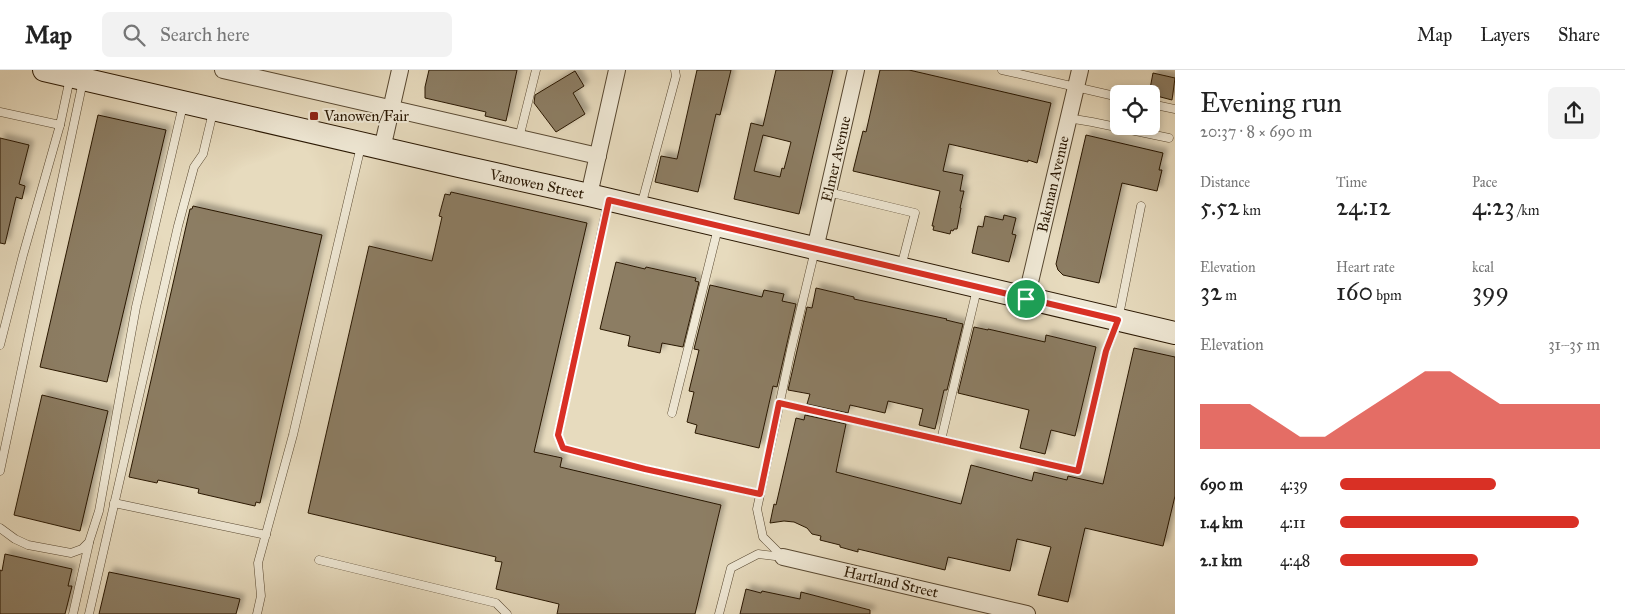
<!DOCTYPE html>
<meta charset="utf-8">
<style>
:root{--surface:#fff;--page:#f2f2f2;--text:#222;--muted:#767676;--line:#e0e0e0;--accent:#d93025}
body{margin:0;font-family:"IM FELL Great Primer",serif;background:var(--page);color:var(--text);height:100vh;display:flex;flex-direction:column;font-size:19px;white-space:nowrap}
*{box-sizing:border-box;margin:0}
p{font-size:16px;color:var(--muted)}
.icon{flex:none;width:28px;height:28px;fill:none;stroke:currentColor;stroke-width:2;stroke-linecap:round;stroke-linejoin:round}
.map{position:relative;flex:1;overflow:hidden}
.side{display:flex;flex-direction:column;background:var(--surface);width:450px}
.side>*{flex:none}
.buttons{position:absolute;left:1110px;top:15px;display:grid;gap:10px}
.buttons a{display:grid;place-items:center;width:50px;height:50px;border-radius:8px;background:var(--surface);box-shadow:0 2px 8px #0003;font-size:25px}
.pin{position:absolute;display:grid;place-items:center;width:42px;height:42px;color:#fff;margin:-21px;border:2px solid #fff;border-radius:50%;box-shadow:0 1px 5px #0007}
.round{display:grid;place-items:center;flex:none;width:52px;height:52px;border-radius:8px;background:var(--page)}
.overview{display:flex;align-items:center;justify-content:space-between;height:85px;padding:0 25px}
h1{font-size:28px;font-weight:600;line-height:38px}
.figures{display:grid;grid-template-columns:repeat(3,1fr);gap:8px;height:85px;padding:5px 25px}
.figures div{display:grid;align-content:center}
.figures b{font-size:25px;font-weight:600}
.figures small{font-size:14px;font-weight:400}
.figures p{font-size:14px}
.chart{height:140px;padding:10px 25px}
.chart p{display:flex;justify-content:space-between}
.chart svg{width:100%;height:90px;margin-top:5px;fill:var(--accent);opacity:.7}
ul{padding:0 25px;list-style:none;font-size:16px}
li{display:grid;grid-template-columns:80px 60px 1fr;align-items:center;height:38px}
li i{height:12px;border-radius:6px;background:var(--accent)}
header{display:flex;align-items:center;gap:30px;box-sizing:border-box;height:70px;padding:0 25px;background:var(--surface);border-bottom:1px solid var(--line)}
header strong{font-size:24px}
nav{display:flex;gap:28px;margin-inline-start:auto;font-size:18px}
.search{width:350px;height:45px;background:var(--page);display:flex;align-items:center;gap:12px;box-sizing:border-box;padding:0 18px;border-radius:8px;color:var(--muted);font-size:19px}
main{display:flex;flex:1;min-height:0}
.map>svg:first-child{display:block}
</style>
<header>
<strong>Map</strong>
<div class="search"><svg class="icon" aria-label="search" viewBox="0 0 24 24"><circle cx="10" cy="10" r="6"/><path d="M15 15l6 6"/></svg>Search here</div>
<nav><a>Map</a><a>Layers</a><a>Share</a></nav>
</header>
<main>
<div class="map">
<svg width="1175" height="544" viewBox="0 0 1175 544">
<defs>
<filter id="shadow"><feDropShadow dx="4.5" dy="-4.5" stdDeviation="2.5" flood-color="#0004"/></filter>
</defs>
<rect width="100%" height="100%" fill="#e7dbbe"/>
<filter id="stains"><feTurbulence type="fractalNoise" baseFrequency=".004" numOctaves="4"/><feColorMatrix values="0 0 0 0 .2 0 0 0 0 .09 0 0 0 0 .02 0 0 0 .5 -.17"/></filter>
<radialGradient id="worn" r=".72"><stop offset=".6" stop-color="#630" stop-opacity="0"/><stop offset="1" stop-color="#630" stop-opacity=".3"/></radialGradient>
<g fill="#8c7d64" stroke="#291702" fill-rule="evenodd" filter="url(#shadow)">
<path d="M429,0H517L506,51L485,46L486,42L425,28V17Z"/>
<path d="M697,0H731L720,45L716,44L698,122L655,112L661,86L677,89Z"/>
<path d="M776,0H833L799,144L734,129L751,53L763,56ZM763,65L791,72L784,99L782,98L780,107L754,101Z"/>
<path d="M880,0H909L1051,33L1037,93L1028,90V92L949,74L943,101L963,105L960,121H964L960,138H961L957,159H954L953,161L951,160L950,164L933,160L934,156H932L940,121L853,101L863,61L866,62Z"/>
<path d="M575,1L584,16L573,23L585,44L556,62L534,33L535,25Z"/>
<path d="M1153,3L1175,8L1172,30L1149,24Z"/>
<path d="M98,45L166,60L107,312L40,297Z"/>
<path d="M1086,65L1163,83L1159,100H1162L1157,121L1122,113L1099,213L1063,205L1058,200L1056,194Z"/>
<path d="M0,68L29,75L19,114L25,116L22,129L16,127L5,174L0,173Z"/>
<path d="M451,122L587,153L534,382L562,388L560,397L721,435L695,544H557L559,534L496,519L502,492L495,491L496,487L308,443L369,176L432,191L442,147L439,146L445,124L450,125Z"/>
<path d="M193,136L322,165L260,433L256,432L255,436L198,423L199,419L158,410L157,413L129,407L190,139H192Z"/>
<path d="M1004,145L1016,148L1012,164L1016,165L1009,192L972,183L978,156L983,157L985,146L1003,150Z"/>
<path d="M616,192L645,199L646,197L696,208L695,211L699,212L683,277L662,273L660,283L628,276L630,266L600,259Z"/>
<path d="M710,215L762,227L764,220L784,224L782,231L796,234L777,317L773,316L759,378L695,363L697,355L687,352L694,322L689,321L699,280L694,279Z"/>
<path d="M816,218L854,227V229L947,249L946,250L963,254L947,320H944L935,359L919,355L923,339L888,331L885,343L850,335L848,343L807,334L810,324L788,320L807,237L812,238Z"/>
<path d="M974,257L988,260V259L1045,272L1046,265L1096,277L1075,366L1051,360L1045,384L1020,378L1029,340L958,323Z"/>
<path d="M1134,278L1175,287V426L1163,476L1085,458L1068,532L1038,525L1051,477L1017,469L1010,501L948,487L945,500L858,479V482L840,477V475L820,470L821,466L812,464L807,458L794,452L784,451L770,453L774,434L776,435L796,348L804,350L805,345L846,354L836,402L961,434L971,395L1032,411L1034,402L1067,410L1068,406L1103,414Z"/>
<path d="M42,325L108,341L80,461L14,445Z"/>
<path d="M5,484L72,499L68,516H72L65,544H0V500L2,501Z"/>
<path d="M109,502L240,529L236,544H99Z"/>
<path d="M746,519L761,523L762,521L800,529L801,522L870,540V544H740Z"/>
</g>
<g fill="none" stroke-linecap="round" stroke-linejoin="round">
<g stroke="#584831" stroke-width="9">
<g id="service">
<path d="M1002,0L1119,27"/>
<path d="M1151,34L1175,39"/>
<path d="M0,42L60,55L70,8"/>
<path d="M1068,48L1092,52L1169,68"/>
<path d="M519,68L536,0"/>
<path d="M828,122L915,143L901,197"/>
<path d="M608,132L558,365L563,378L645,399L760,424"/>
<path d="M641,136L676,6L675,0"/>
<path d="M0,275L23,185L60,55"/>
<path d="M779,333L1078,401L1106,281L1118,250L1141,136"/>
<path d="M672,343L718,158"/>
<path d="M941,370L977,219"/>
<path d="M0,401L83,11"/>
<path d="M114,433L266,465"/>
<path d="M0,458L15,469L28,475L71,483L82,479L89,472L99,441L136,237L183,35"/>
<path d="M783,487L763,467L757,439L791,280L815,180"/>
<path d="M319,490L496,533L507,544"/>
<path d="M73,544L89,473"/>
<path d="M89,544L178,156L194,97L203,84L213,42"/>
<path d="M257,544L261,526L258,493L293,365L361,76"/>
<path d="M719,544L731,498L758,484L783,487"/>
</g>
</g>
<g stroke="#584831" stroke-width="18">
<g id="minor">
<path d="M223,0L598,86"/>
<path d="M382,79L400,0"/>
<path d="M589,125L617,0"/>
<path d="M815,179L856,0"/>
<path d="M1026,229L1080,0"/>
<path d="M783,487L1027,544"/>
</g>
</g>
<g stroke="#291702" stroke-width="24">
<path id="secondary" d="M44,0L459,96L589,125L1175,263"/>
</g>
<use href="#service" stroke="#efe8d5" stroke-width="8"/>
<use href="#minor" stroke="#efe8d5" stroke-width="16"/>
<use href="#secondary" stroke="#efe8d5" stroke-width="22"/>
</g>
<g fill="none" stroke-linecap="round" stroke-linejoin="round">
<g stroke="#fff" stroke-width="10">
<path id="route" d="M609,130L1118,250L1106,281L1078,401L779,333L760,424L645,399L563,378L558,365Z"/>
</g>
<use href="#route" stroke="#d93025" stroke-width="6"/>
</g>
<rect fill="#8f2418" stroke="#efe8d5" stroke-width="2" x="309" y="41" width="10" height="10" rx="2.5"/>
<g text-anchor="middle" stroke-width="4" stroke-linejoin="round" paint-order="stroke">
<g font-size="15" fill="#291702" stroke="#efe8d5" text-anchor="start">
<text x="324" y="51">Vanowen/Fair</text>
</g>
<g font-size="15" fill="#291702" stroke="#efe8d5">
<text transform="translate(836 89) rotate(-77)" y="5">Elmer Avenue</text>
<text transform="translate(537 114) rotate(12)" y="5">Vanowen Street</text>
<text transform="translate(1053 114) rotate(-77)" y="5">Bakman Avenue</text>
<text transform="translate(891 512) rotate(13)" y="5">Hartland Street</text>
</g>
</g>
<rect width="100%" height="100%" filter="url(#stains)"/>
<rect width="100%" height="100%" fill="url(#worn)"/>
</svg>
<div class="buttons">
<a><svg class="icon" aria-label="locate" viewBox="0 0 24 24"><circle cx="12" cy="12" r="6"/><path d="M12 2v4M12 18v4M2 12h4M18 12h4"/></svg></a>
</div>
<div class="pin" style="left:1026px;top:229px;background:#1e9e55"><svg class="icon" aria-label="arrive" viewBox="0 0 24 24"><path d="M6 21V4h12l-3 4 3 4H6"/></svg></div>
</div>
<section class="side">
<div class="overview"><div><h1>Evening run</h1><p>20:37 · 8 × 690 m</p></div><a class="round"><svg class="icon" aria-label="share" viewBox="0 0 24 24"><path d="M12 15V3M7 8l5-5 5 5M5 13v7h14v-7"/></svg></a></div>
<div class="figures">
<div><p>Distance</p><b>5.52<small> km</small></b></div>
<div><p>Time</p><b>24:12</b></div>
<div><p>Pace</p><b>4:23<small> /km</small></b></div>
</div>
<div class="figures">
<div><p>Elevation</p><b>32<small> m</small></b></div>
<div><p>Heart rate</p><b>160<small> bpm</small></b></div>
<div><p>kcal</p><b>399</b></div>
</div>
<div class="chart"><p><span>Elevation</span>31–35 m</p>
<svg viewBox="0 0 160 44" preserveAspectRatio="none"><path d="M0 44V22L10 22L20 22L30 30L40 38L50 38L60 30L70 22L80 14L90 6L100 6L110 14L120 22L130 22L140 22L150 22L160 22V44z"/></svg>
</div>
<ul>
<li><b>690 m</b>4:39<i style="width:60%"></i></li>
<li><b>1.4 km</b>4:11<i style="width:92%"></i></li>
<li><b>2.1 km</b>4:48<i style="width:53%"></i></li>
</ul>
</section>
</main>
